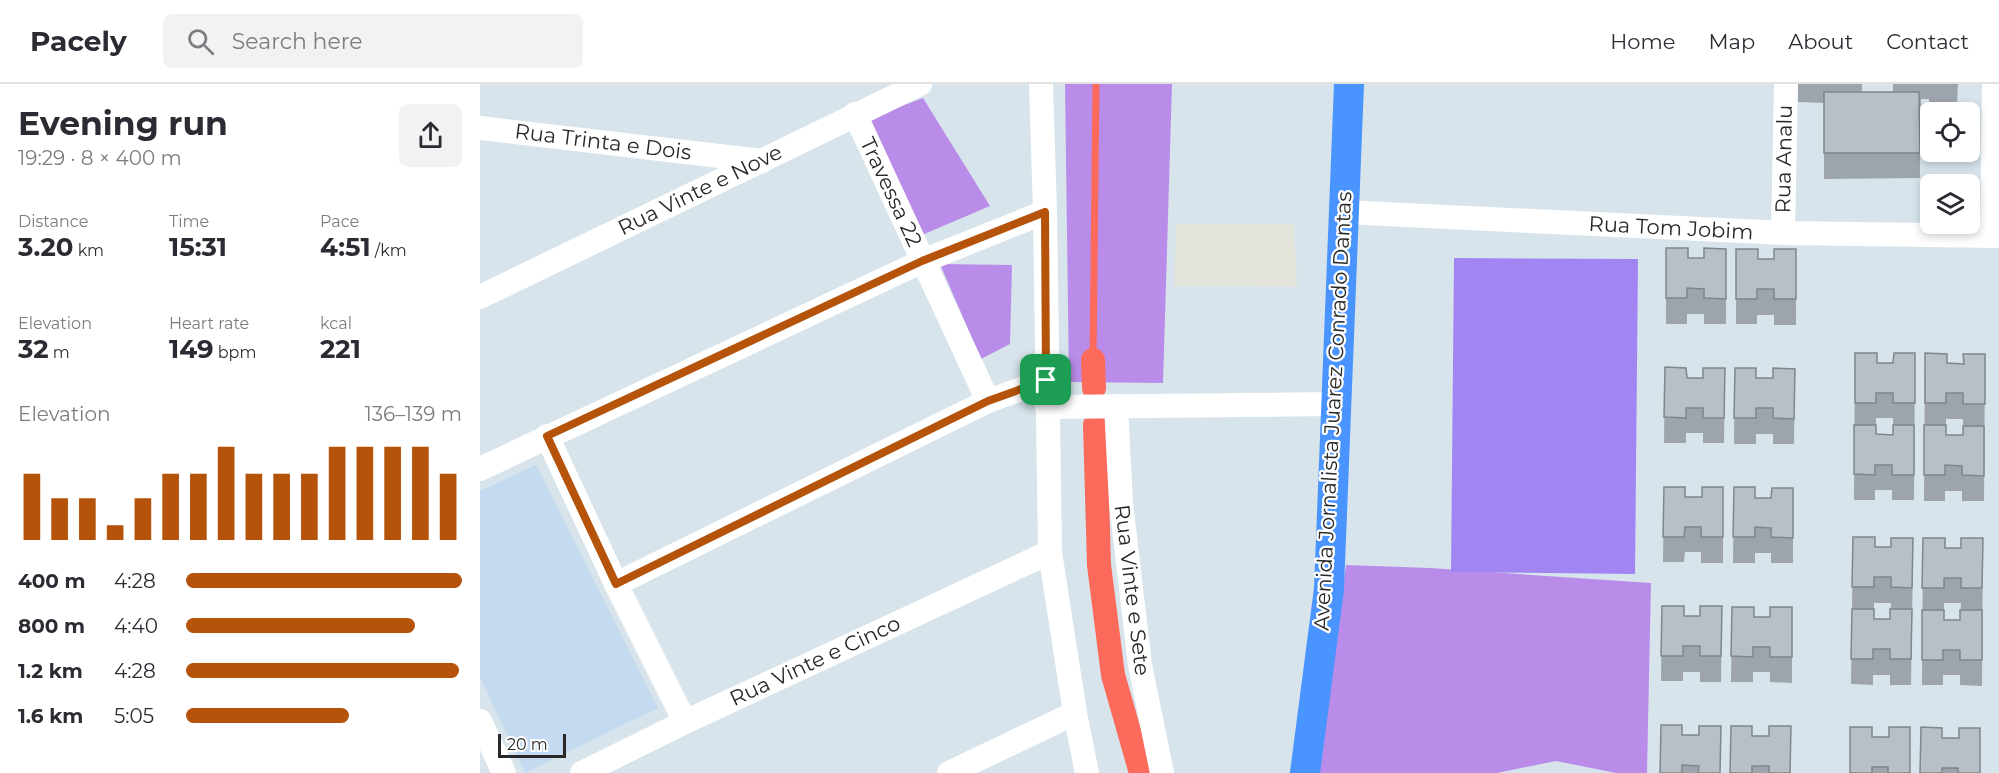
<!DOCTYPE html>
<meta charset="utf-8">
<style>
:root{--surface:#fff;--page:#f2f2f3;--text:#2b2b33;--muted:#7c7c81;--line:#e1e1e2;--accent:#b45309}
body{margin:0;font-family:Montserrat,sans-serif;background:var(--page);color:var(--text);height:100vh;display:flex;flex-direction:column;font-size:22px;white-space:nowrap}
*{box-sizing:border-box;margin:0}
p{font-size:20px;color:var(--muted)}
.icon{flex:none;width:33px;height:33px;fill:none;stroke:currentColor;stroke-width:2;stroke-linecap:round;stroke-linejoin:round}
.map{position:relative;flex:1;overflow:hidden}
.sheet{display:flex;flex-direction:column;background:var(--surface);width:480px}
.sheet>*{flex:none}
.buttons{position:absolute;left:1440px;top:18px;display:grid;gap:12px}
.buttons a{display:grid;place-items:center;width:60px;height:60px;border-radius:9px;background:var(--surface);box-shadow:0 3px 9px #0003;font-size:30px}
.scale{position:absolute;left:18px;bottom:15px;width:68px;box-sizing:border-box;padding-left:6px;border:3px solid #282828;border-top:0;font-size:16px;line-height:21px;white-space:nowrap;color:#282828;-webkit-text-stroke:4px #fff;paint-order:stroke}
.pin{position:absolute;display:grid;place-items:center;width:51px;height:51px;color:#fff;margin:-26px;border-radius:12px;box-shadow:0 3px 9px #0006}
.round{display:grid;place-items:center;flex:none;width:63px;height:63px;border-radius:9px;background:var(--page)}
.overview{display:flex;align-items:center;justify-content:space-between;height:102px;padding:0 18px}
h1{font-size:33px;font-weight:700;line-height:45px}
.metrics{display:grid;grid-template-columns:repeat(3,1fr);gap:9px;height:102px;padding:6px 18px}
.metrics div{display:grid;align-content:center}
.metrics b{font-size:26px;font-weight:700}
.metrics small{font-size:16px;font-weight:400}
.metrics p{font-size:16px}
.chart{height:168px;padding:12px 18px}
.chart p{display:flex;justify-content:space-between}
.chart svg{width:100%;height:108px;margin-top:6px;stroke:var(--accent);stroke-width:6}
ul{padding:0 18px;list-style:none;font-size:20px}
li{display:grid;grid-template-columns:96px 72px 1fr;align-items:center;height:45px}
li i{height:15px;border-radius:8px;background:var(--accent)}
header{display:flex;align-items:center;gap:36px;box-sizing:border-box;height:84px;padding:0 30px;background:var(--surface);border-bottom:2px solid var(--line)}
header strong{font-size:28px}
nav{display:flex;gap:33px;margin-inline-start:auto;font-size:21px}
.search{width:420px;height:54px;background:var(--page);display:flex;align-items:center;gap:15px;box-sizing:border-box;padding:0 21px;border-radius:9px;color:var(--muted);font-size:22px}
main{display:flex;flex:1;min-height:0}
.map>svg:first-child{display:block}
</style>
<header>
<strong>Pacely</strong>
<div class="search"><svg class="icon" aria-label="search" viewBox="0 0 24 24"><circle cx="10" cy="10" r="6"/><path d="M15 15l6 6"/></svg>Search here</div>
<nav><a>Home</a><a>Map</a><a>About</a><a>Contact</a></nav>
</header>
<main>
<section class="sheet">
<div class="overview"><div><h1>Evening run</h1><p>19:29 · 8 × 400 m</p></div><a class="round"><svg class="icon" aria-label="share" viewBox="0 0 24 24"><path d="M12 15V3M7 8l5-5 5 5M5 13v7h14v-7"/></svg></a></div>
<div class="metrics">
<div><p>Distance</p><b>3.20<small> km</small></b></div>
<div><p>Time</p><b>15:31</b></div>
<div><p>Pace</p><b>4:51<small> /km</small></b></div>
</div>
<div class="metrics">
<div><p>Elevation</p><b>32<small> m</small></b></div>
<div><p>Heart rate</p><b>149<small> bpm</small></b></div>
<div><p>kcal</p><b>221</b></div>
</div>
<div class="chart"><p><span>Elevation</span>136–139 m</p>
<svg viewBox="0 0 160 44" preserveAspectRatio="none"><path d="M5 44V17M15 44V27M25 44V27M35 44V38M45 44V27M55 44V17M65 44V17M75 44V6M85 44V17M95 44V17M105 44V17M115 44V6M125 44V6M135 44V6M145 44V6M155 44V17"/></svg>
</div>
<ul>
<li><b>400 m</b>4:28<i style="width:100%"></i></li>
<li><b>800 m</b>4:40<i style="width:83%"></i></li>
<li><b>1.2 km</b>4:28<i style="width:99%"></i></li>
<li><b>1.6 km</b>5:05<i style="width:59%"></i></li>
</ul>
</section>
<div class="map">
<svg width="1519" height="689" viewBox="0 0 1519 689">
<rect width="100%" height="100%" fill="#d7e4ec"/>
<path fill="#e2e3d9" d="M696,140H814L817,203L694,202Z"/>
<path fill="#c4daf1" d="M56,381L178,624L45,689L0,593V407Z"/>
<g fill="#ba8cea">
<path d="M585,0H692L683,299L589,298Z"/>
<path d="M443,14L510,122L442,151L389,34Z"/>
<path d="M460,180L532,181L530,260L501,275Z"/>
<path d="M866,481L950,484L1171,499L1167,689H1136L1076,677L1017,689H839Z"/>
</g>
<path fill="#a186f3" d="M974,174L1158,175L1155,490L971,488Z"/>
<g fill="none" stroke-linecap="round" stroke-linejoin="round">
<path stroke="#fc6a5c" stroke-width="7" d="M613,276L616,0"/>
<g stroke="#fc6a5c" stroke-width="24">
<path d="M613,276L614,304"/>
<path d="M615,341L619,481L633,591L661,689"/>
</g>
<g stroke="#fff" stroke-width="24">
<path d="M561,0L565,128L570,468L595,629L607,689"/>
<path d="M375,30L508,317"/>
<path d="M0,44L282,77"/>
<path d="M863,128L1303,149L1519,152"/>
<path d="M1303,149L1306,0"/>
<path d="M1512,152L1514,0"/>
<path d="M0,213L440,0"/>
<path d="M636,322L641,419L660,581L682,689"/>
<path d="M567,323L856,320"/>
<path d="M67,352L136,500L205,638"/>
<path d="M0,385L443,177L565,128"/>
<path d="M136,500L508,317L566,296"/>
<path d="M0,637L24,689"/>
<path d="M102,689L205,638L570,468"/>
<path d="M469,689L595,629"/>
</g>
<path stroke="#4994ff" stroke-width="30" d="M825,689L849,505L869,0"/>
</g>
<g fill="#9da4ab" fill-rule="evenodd">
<path d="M1318,0H1382V8H1413V0H1478L1477,23L1449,22V15H1441V22H1440V94L1344,95V19L1318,18Z"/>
<path d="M1186,164L1208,174H1224L1246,165V240H1224V230H1207V240H1186Z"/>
<path d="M1256,165L1278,175H1294L1316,165V241H1294V231H1277V240H1256Z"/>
<path d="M1375,269L1397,279H1413L1435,269L1434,416H1412V406H1395V416H1374ZM1396,334H1413V351L1396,350Z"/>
<path d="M1445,269L1467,279L1484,280L1505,270L1504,417H1482V407H1465V417H1444ZM1466,335H1483V351H1466Z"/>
<path d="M1185,283L1207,294H1223L1245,284L1244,359H1223V349H1206V359H1184Z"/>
<path d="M1255,284L1276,294H1293L1315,285L1314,360H1293V350H1276V360H1254Z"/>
<path d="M1184,403L1205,413H1222L1243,403V479H1221V468H1205L1204,478H1183Z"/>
<path d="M1254,403L1275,414H1291L1313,404V479H1291V469H1275V479H1253Z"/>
<path d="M1373,453L1433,479L1431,601H1410V591H1393V601L1371,600ZM1394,519H1411L1410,535H1394Z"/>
<path d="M1443,454L1465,464H1481L1503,454L1502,602L1480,601V591H1463V601H1442ZM1464,519H1481L1480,536H1464Z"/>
<path d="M1182,522L1204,532H1220L1242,522L1241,598H1220V588H1203V597H1181Z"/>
<path d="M1252,523L1274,533H1290L1312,523V599L1290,598V588H1273V598H1251Z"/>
<path d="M1202,651L1240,689H1180Z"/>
<path d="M1272,652L1310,689H1250Z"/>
<path d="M1392,653L1430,689H1370Z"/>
<path d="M1462,654L1500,689H1440Z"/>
</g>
<g fill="#b7bfc7" stroke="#80868b" stroke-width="1.5">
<path d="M1344,8H1439L1440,69H1344Z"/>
<path d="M1186,164H1208V174H1224V164L1246,165V215L1224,214V205L1207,204V214H1186Z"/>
<path d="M1256,165H1278V175H1294V165H1316V215H1294V205H1277V215H1256Z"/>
<path d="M1375,269H1397V279H1413L1414,269H1435V319H1413V309H1396V319H1375Z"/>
<path d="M1445,269L1467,270V279L1484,280L1483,270H1505V320H1483V309H1466V319H1445Z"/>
<path d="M1185,283L1206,284L1207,294H1223V284H1245L1244,334H1223V324H1206V334L1184,333Z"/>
<path d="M1255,284H1276V294H1293V284L1315,285L1314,335L1293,334V324H1276V334H1254Z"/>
<path d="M1374,341H1396V350L1413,351V341H1434V391H1412V381H1395V391L1374,390Z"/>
<path d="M1444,341H1466V351H1483V342H1504V392L1482,391V382L1465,381V391H1444Z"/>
<path d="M1184,403H1205V413H1222V403H1243V453H1221V443H1205L1204,453H1183Z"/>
<path d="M1254,403H1275V414H1291L1292,404H1313V454L1291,453V444L1275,443V453H1253Z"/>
<path d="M1373,453H1395V463H1411V454H1433L1432,504L1411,503V493H1394V503H1372Z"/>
<path d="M1443,454H1465V464H1481V454H1503L1502,504H1481V494H1464V504H1442Z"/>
<path d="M1182,522H1204V532H1220V522H1242L1241,572H1220V562H1203V572H1181Z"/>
<path d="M1252,523H1274V533H1290V523H1312V573H1290V563H1273V573L1251,572Z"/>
<path d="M1372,525H1394V535H1410V525H1432L1431,575H1410V565H1393V575H1371Z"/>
<path d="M1442,526H1464V536H1480V526H1502V576H1480V566H1463V576H1442Z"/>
<path d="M1181,641H1202V651H1219V642H1241L1240,689H1218L1219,682L1202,681V689H1180Z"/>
<path d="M1251,642H1272V652H1289V642H1311L1310,689H1289V682H1272V689H1250Z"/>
<path d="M1370,643H1392V653H1409V643H1430V689H1408V683H1392V689H1370Z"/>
<path d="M1441,643L1462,644V654H1479V644H1500V689H1478V684H1462V689H1440Z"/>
</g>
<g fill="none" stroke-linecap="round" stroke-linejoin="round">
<g stroke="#fff" stroke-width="12">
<path id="route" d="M565,128L566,296L508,317L136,500L67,352L442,177Z"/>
</g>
<use href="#route" stroke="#b45309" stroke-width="8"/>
</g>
<g text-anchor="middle" stroke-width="4.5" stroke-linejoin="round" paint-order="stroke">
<g font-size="21" fill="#282828" stroke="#fff">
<text transform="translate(123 58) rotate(7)" y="7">Rua Trinta e Dois</text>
<text transform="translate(1304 75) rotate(-89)" y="7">Rua Analu</text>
<text transform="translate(220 106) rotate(-26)" y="7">Rua Vinte e Nove</text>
<text transform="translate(411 108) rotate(65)" y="7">Travessa 22</text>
<text transform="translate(1191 144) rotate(3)" y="7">Rua Tom Jobim</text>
<text transform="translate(853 327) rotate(-87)" y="7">Avenida Jornalista Juarez Conrado Dantas</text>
<text transform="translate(652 506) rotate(83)" y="7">Rua Vinte e Sete</text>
<text transform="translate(335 577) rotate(-25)" y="7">Rua Vinte e Cinco</text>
</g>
</g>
</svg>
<div class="buttons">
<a><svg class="icon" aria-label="locate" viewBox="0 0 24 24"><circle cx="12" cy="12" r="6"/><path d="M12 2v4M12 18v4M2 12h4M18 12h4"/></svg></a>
<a><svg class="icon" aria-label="layers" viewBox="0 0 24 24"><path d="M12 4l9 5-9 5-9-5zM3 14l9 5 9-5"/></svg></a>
</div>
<div class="scale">20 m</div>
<div class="pin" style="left:566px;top:296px;background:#1e9e55"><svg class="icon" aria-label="arrive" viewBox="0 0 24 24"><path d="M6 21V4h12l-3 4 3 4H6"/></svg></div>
</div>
</main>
